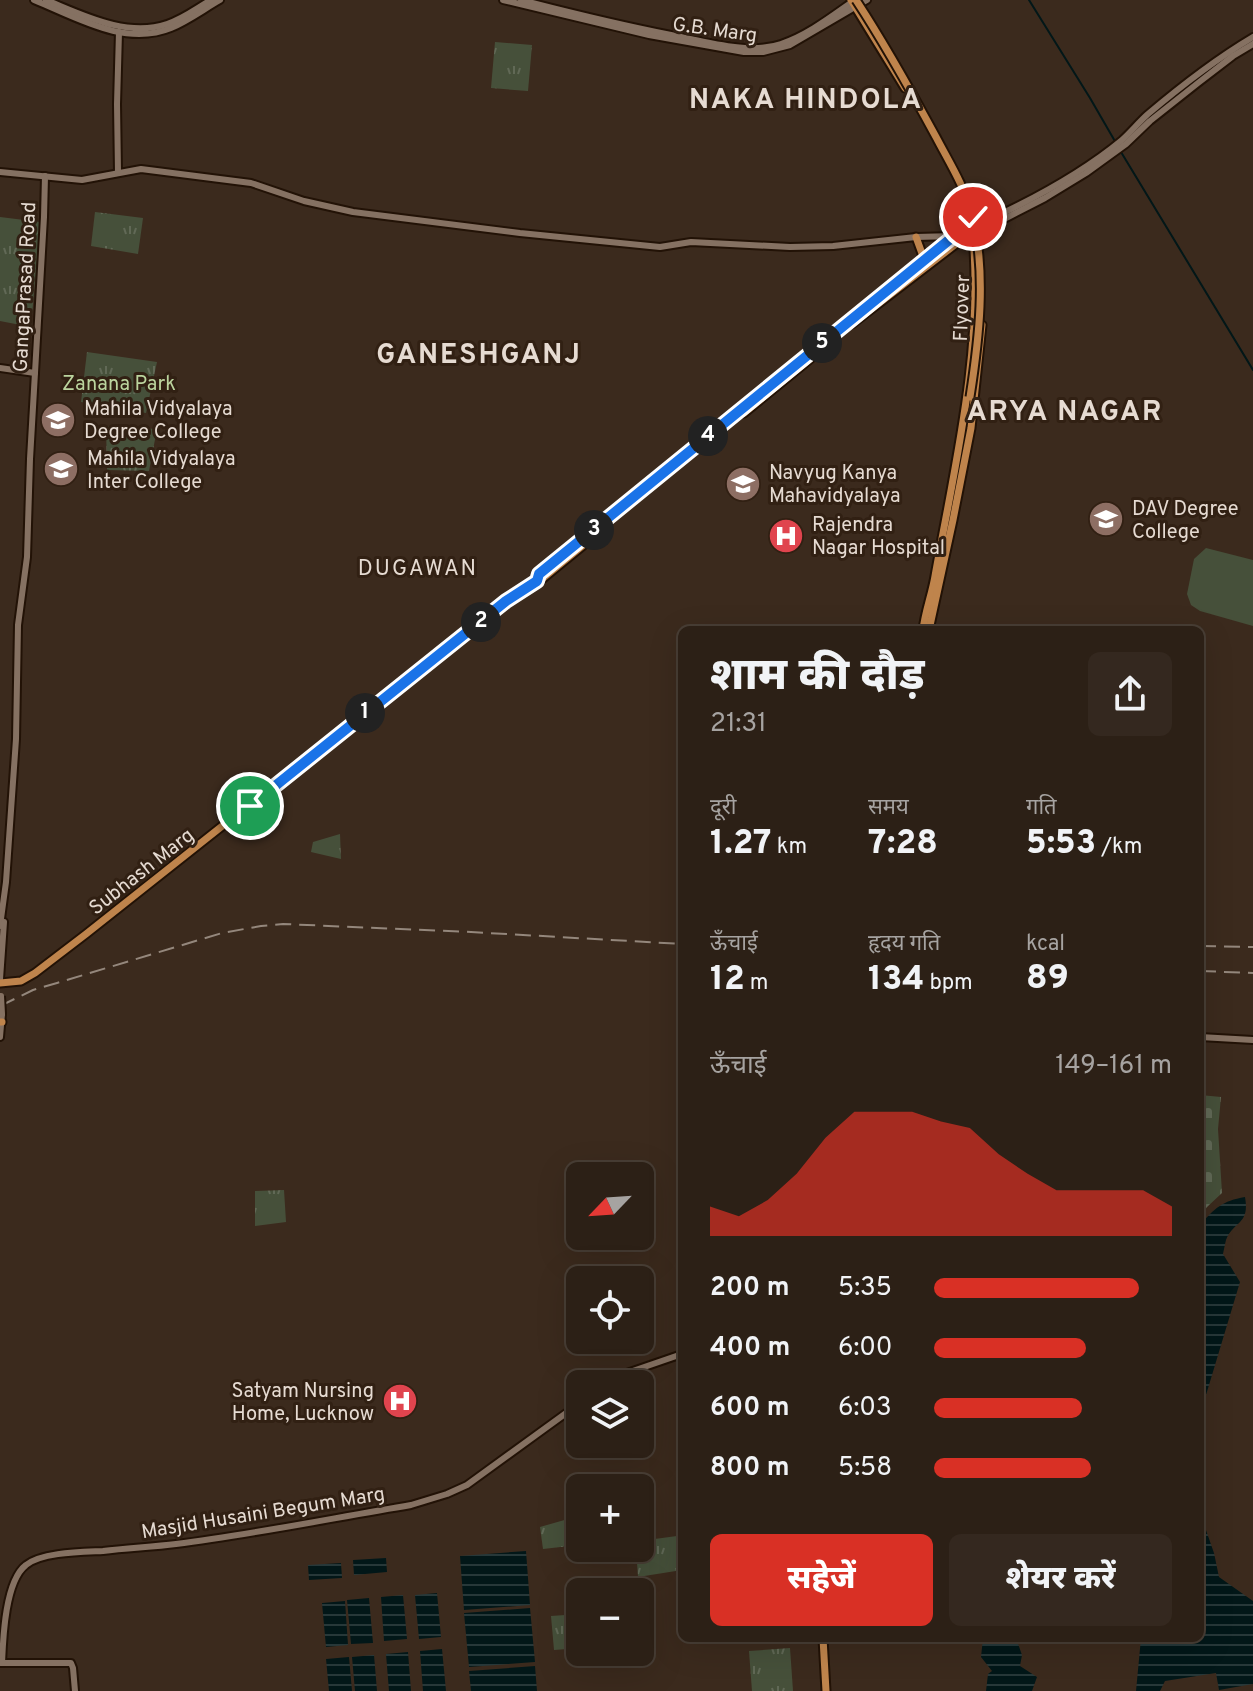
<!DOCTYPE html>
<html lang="hi">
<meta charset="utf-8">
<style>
:root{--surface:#2c2016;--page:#34281f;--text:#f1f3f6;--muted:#a6a3a1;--line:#483e35;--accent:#d93025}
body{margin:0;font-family:Overpass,"Noto Sans Devanagari",sans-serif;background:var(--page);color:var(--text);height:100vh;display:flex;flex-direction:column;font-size:30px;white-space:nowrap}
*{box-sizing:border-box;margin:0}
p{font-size:26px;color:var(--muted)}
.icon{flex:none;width:44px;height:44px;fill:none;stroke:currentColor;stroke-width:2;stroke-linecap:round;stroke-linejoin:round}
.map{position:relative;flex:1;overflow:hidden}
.sheet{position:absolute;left:678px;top:626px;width:526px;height:1016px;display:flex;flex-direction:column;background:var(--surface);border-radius:12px;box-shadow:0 8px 32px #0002,0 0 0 2px var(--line)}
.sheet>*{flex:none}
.needle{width:52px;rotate:245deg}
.tools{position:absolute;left:566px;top:1162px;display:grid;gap:16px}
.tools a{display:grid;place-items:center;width:88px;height:88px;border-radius:12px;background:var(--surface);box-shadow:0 8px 32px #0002,0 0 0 2px var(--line);font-size:40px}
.pin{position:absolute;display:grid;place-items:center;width:68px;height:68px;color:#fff;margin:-34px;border:4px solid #fff;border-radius:50%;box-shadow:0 2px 8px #0007}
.km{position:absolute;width:40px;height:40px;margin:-20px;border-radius:50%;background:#222;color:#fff;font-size:22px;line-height:40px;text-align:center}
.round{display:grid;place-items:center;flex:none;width:84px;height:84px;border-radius:12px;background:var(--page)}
.head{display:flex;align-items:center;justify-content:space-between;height:136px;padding:0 32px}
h1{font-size:44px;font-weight:800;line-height:60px}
.stats{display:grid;grid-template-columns:repeat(3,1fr);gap:12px;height:136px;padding:8px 32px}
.stats div{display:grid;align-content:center}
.stats b{font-size:34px;font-weight:800}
.stats small{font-size:22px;font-weight:400}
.stats p{font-size:22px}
.chart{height:224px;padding:16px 32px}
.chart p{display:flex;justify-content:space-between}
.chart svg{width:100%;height:144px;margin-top:8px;fill:var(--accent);opacity:.7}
.button{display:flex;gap:16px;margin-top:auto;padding:16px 32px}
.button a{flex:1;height:92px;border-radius:12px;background:var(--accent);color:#fff;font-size:32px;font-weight:800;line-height:92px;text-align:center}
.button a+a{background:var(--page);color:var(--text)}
ul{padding:0 32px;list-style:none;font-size:26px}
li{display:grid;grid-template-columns:128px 96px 1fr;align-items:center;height:60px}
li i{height:20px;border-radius:10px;background:var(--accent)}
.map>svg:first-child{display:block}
</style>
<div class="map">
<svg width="1253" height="1691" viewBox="0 0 1253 1691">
<defs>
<pattern id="cemetery-stones" width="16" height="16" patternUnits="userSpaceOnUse" patternTransform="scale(2)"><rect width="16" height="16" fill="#46503a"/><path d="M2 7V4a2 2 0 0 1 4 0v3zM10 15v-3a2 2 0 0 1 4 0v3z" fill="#616956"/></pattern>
<pattern id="park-tufts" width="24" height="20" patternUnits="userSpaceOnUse" patternTransform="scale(2)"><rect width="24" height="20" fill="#46503a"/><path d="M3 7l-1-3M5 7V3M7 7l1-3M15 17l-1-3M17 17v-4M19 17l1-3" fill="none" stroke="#616956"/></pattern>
<pattern id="water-rules" width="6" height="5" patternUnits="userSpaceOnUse" patternTransform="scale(2)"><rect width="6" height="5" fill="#021718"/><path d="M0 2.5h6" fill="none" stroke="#273839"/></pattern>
</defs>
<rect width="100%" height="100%" fill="#3b2a1d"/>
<path fill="url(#cemetery-stones)" d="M1200,1095L1221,1097L1218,1129L1222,1193L1207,1207L1200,1216Z"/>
<g fill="url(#park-tufts)">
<path d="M495,42L532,45L528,91L491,88Z"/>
<path d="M95,212L143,218L138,254L91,246Z"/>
<path d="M0,217L40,222L31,327L0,321Z"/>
<path d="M87,352L157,362L146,413L81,402Z"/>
<path d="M106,426L157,429L149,471L107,470Z"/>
<path d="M340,834L341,859L311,852L313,842Z"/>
<path d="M284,1190L286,1222L255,1226V1191Z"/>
<path d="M575,1517L578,1545L543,1549L540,1527Z"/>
<path d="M677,1536L682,1560V1570L638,1577L636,1548H640V1541Z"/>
<path d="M580,1614V1648L554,1650L551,1616Z"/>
<path d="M790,1648L793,1691H752L749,1651Z"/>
</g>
<path fill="#46503a" d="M1206,548L1253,560V626L1200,611L1191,605L1187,594L1194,559Z"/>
<g fill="url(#water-rules)">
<path d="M1245,1197C1250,1225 1234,1220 1226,1240C1225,1244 1224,1249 1223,1254L1240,1282L1206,1395L1200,1409V1225C1215,1208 1222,1201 1245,1197Z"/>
<path d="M1200,1513L1214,1553L1219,1577L1253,1601V1684L1219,1690L1216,1673L1165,1681L1160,1691H1136L1141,1638H1200Z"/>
<path d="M526,1551L530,1605L464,1610L460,1556Z"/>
<path d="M386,1558L387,1572L354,1575L353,1560Z"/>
<path d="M341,1563L342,1578L309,1580L308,1565Z"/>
<path d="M437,1593L441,1637L419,1639L415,1595Z"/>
<path d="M403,1595L407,1639L384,1641L381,1597Z"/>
<path d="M369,1598L373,1643L351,1644L347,1600Z"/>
<path d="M345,1601L348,1645L326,1647L322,1603Z"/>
<path d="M530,1608L535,1662L469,1667L464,1613Z"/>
<path d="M983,1638H1016L1022,1655L1020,1666L1037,1677L1032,1691H986L988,1674L992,1671L981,1657Z"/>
<path d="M442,1649L446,1691H423L420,1651Z"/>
<path d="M408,1652L411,1691H389L386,1654Z"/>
<path d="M374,1655L377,1691H355L352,1657Z"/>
<path d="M349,1657L352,1691H329L326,1659Z"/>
<path d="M535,1666L537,1691H471L469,1671Z"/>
</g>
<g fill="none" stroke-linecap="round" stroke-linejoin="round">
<g stroke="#021718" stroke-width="2">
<path d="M1029,0L1090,98L1116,143"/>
<path d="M1121,152L1253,370"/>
</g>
<g stroke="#221206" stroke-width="10">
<g id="minor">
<path d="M34,0C76,17 125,47 171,28C188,21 204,9 220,0"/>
<path d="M46,0C83,15 127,38 167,24C183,19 197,8 211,0"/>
<path d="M503,0L649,35L744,52H763L790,45L867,0"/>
<path d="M521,0C571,13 621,25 671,35C703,41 749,55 781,44C808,35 832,16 855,0"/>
<path d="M0,172L82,180L141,169L251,183L304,201L353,212L520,233L660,247L691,242L790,247L833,246L916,237L954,236"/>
<path d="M118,172L117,104L119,32"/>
<path d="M984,222C1032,200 1081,174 1122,140C1131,132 1139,122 1148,114C1181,86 1216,59 1253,37"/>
<path d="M985,229L1045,198L1086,173L1126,144L1150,121L1198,83L1233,56L1253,44"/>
<path d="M0,368L35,373"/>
<path d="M0,926L6,882L16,739L18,625L27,557L30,459L44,217L45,176"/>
<path d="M0,979L4,922"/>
<path d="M0,1037L2,1014"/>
<path d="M1200,1037L1253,1040"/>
<path d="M606,1384L621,1375L682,1354"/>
<path d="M0,1663H71L73,1668L75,1691"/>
<path d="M2,1663C3,1639 5,1581 26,1565C42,1552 82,1552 103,1551C127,1548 152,1547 176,1544C255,1534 333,1518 411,1505L447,1494L467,1485L580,1403"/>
</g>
</g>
<g stroke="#221206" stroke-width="11">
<g id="major">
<path d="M851,0L905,88"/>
<path d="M971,202L978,217"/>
<circle cx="975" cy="226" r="10"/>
<path d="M916,237L924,259"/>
<path d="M852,324L969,234"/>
<path d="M744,413L827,345"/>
<path d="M537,581L542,579L592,538"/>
<path d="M923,630C925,612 932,594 935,576C955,465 983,350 973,236"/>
<path d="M929,630L953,520L971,428L982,325"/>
<path d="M0,983L21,981L35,973L86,934L506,601L537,581L539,574L966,226"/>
<path d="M0,1022H2"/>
<path d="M823,1638L826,1691"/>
</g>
</g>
<use href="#minor" stroke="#857162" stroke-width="6"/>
<use href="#major" stroke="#bf844c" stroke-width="7"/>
<g stroke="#94877c" stroke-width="2" stroke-dasharray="16 8" stroke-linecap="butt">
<path d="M1200,946L1253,947"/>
<path d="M1200,971L1253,973"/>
<path d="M0,1006L33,990L57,983L222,933L261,926L283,924L471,932L682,944"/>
</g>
<g stroke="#221206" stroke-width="10" stroke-linecap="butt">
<path id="minor-bridge" d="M1,996L2,1014"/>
</g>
<g stroke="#221206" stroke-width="11" stroke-linecap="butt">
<path id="major-bridge" d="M856,0C885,44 911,91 936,137C949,162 965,187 972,215C987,273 979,339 970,397"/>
</g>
<use href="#minor-bridge" stroke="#857162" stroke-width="6"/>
<use href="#major-bridge" stroke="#bf844c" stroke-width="7"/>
</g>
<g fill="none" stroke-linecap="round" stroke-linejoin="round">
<g stroke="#fff" stroke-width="16">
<path id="route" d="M250,806L506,601L537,581L539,574L954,236C960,231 968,219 973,217"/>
</g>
<use href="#route" stroke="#1a73e8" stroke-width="10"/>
</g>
<defs>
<g id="university-disc" transform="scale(1.8)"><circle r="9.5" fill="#8d6e63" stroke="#312013"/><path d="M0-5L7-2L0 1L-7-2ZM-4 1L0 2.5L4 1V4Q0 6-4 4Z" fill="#fff"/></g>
<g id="hospital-disc" transform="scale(1.8)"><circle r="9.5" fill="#e0444e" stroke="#312013"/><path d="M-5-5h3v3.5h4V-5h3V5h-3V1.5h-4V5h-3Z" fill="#fff"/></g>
</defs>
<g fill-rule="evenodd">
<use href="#university-disc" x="58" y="420"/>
<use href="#university-disc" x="61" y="469"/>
<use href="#university-disc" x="743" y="484"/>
<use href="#university-disc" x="1106" y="519"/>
<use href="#hospital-disc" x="786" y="536"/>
<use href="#hospital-disc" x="400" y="1401"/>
</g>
<g text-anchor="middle" stroke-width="6" stroke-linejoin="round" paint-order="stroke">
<g font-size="20" fill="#e6dbd2" stroke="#312013">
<text transform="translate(715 29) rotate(8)" y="7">G.B. Marg</text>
<text transform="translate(24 287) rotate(-87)" y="7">GangaPrasad Road</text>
<text transform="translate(961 308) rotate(-88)" y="7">Flyover</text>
<text transform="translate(141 871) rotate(-38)" y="7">Subhash Marg</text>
<text transform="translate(263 1512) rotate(-9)" y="7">Masjid Husaini Begum Marg</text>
</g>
<g font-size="20" fill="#bbd49e" stroke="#312013">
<text x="119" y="390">Zanana Park</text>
</g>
<g font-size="20" fill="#e6dbd2" stroke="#312013" text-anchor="start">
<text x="84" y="415">Mahila Vidyalaya<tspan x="84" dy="23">Degree College</tspan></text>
<text x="87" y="465">Mahila Vidyalaya<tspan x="87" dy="23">Inter College</tspan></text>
<text x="769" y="479">Navyug Kanya<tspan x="769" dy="23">Mahavidyalaya</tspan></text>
<text x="1132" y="515">DAV Degree<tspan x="1132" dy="23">College</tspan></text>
<text x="812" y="531">Rajendra<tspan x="812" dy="23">Nagar Hospital</tspan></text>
<text x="374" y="1397" text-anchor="end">Satyam Nursing<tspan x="374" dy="23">Home, Lucknow</tspan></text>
</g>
<g font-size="22" letter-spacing="2" fill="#e6dbd2" stroke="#312013">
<text x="418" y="575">DUGAWAN</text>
</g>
<g font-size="28" font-weight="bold" letter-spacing="2" fill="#e6dbd2" stroke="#312013">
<text x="806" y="108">NAKA HINDOLA</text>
<text x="479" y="363">GANESHGANJ</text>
<text x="1065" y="420">ARYA NAGAR</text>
</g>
</g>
</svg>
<div class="tools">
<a><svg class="needle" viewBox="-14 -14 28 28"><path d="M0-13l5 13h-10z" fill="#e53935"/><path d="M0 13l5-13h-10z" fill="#a6a3a1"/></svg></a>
<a><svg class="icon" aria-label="locate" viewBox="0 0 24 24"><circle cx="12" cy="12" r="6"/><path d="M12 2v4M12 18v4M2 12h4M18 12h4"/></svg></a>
<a><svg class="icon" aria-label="layers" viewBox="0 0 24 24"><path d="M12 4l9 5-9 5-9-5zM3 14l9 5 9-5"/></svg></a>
<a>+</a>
<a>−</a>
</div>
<div class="pin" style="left:250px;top:806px;background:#1e9e55"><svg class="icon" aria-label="arrive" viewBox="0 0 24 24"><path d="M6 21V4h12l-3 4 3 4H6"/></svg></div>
<div class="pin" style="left:973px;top:217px;background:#d93025"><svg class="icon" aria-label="check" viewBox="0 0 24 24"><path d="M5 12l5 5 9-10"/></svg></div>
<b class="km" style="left:365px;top:713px">1</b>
<b class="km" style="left:481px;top:622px">2</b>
<b class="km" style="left:594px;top:530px">3</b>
<b class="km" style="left:708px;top:436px">4</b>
<b class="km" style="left:822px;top:343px">5</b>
<section class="sheet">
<div class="head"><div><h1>शाम की दौड़</h1><p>21:31</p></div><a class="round"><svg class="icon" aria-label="share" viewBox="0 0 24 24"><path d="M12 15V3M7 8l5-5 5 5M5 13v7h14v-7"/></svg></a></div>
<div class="stats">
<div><p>दूरी</p><b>1.27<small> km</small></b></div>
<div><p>समय</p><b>7:28</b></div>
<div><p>गति</p><b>5:53<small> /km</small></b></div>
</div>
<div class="stats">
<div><p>ऊँचाई</p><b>12<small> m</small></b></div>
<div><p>हृदय गति</p><b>134<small> bpm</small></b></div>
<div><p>kcal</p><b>89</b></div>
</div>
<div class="chart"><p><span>ऊँचाई</span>149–161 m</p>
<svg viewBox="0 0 160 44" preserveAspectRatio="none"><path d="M0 44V35L10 38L20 33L30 25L40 14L50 6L60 6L70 6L80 9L90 11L100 19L110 25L120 30L130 30L140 30L150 30L160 35V44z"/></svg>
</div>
<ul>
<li><b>200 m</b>5:35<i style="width:86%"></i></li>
<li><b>400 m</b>6:00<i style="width:64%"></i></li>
<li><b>600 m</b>6:03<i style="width:62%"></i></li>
<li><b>800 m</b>5:58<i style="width:66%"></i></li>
</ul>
<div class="button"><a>सहेजें</a><a>शेयर करें</a></div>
</section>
</div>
